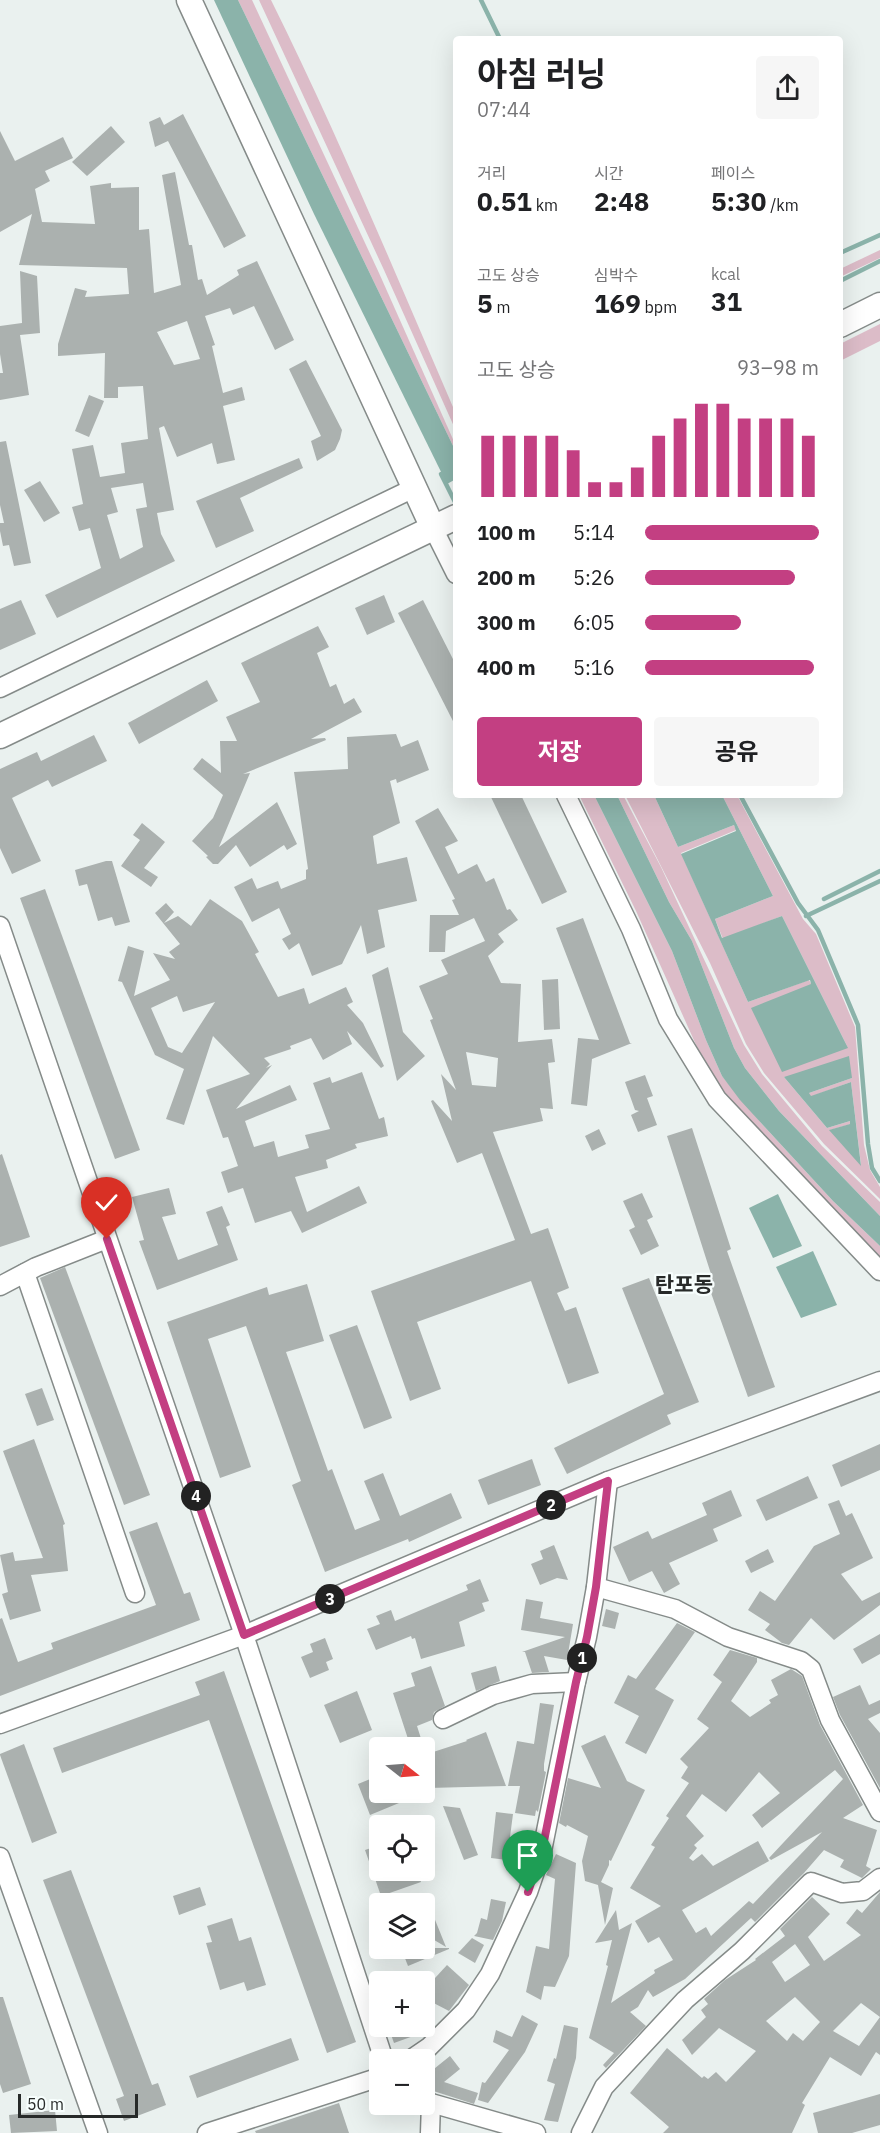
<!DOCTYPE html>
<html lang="ko">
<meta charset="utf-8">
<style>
:root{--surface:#fff;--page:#f6f6f6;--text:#202124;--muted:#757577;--accent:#c33f82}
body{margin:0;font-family:"IBM Plex Sans","Noto Sans KR",sans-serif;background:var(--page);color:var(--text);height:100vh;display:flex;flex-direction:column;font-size:22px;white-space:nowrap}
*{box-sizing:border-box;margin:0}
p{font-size:20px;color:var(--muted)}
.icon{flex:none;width:33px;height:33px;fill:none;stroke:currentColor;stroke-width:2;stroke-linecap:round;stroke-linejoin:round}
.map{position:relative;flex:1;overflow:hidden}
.side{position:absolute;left:453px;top:36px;width:390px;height:762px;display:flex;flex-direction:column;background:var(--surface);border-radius:6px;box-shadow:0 6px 24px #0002}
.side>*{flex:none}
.needle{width:39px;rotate:107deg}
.controls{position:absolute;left:369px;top:1737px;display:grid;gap:12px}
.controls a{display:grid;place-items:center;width:66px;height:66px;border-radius:6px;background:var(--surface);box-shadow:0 6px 24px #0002;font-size:30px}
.scale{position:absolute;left:18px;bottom:15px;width:120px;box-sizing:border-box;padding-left:6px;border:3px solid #272a29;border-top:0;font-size:16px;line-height:21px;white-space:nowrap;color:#272a29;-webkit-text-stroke:4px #f7fefd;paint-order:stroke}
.pin{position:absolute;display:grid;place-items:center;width:51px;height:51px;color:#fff;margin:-62px -26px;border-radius:50% 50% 50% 0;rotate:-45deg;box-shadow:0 0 6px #0007}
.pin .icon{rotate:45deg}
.km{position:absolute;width:30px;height:30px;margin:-15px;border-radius:50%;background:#222;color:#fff;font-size:16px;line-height:30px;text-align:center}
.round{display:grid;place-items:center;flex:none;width:63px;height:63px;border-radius:6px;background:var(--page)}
.summary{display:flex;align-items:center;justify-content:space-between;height:102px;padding:0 24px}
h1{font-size:33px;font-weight:700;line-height:45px}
.stats{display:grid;grid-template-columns:repeat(3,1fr);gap:9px;height:102px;padding:6px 24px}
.stats div{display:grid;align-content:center}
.stats b{font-size:26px;font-weight:700}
.stats small{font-size:16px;font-weight:400}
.stats p{font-size:16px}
.chart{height:168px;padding:12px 24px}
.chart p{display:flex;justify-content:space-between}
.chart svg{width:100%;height:108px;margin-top:6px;stroke:var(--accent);stroke-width:6}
.button{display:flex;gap:12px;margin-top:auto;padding:12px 24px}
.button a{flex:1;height:69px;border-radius:6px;background:var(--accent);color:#fff;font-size:24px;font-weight:700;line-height:69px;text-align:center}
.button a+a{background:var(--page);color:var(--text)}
ul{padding:0 24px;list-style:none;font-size:20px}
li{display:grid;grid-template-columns:96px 72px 1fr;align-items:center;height:45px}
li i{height:15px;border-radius:8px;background:var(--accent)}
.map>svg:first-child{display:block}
</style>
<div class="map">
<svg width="880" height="2133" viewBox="0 0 880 2133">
<rect width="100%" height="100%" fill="#eaf1ef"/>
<g fill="#dcbcc8" fill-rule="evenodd">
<path d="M238,0H252L379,273L456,446V452Z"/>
<path d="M259,0H271C338,135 396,275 456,414V431L384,270Z"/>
<path d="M880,250V258L840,277V269Z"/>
<path d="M880,324V341L840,361V344Z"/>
<path d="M579,795H594L672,951L706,1040L722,1076L762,1124L833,1201L880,1246V1260L714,1085L636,911Z"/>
<path d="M617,795H623L661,867L744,1045L762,1074L822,1146L880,1202V1216L779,1111L745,1068L734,1048L692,941L669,902Z"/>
<path d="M625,795H654L678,847L734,825L736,830L681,853L748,1002L809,980L848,1048L782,916L723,939L715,919L773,896L722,795H737L803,919L816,934L855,1027L864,1145L870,1170L880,1187V1199L824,1144L764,1073L746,1044L710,963ZM784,1077L852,1078L809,1093L810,1097L851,1082L861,1165L830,1130L851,1124L850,1121L827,1128Z"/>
</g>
<g fill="#8bb3aa">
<path d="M214,0H238L456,452V479L447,484L314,214Z"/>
<path d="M594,795H617L669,902L692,941L734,1048L745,1068L779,1111L880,1216V1246L833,1201L762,1124L740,1100L722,1076L706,1040L672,951Z"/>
<path d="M654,795H722L773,896L715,919L722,938L782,916L848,1048L782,1072L751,1008L811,984L810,980L748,1002L681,854L736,831L734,825L678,847Z"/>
<path d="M849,1056L852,1078L809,1093L811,1096L851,1082L861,1166L829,1130L850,1124V1121L827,1128L784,1077Z"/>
<path d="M778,1194L802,1246L773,1258L749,1208Z"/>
<path d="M813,1251L837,1305L801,1318L776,1267Z"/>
</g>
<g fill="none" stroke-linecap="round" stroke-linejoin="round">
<g stroke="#8bb3aa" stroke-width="4.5">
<path d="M481,0L500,39"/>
<path d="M840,253L880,235"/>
<path d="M840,281L880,261"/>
<path d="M441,474L456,504"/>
<path d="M740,795L798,903L818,930L858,1025L868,1144L872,1168L880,1181"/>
<path d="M824,899L880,871"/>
<path d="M806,916L880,881"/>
</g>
</g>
<g fill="#abb1af" fill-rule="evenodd">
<path d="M183,114L246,236L224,248L168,141L155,147L149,122L160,117L164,125Z"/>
<path d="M111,126L125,142L87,176L72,162Z"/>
<path d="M0,131L15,161L63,137L73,158L45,171L50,181L35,189L42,222L95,224L90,186L111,183V188L139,187V230L149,229L154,293L181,285L162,175L175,172L189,245H192L198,280L202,279L207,295L239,275L237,270L257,261L294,340L275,350L254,306L233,315L230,308L205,316L215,345L212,346L223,393L242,387L245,400L223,406L235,460L217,464L212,443L177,457L164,426L159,428L174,510L157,513L161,534L175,561L57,618L45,595L101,568L90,528L79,531L72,507L83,504L72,449L93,445L100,477L125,473L121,443L148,439L143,386L118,387V398H104L105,353L58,356V344L75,288L87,291L85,297L129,294L127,268L19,265L32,214L0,232ZM187,321L200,359L174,365L157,332ZM143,483L147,507L136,509L143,547L120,559L107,515L118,512L111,488Z"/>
<path d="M20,271L37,276L40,333L20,335L29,395L0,400V373H3L0,354V326L22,323Z"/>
<path d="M306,360L342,430L340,439L335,450L317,461L311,441L321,436L289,369Z"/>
<path d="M89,395L104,401L89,437L75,431Z"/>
<path d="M6,441L31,563L14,566L9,545L3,546L0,531V523H4L0,505V442Z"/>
<path d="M299,458L303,468L240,498L254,531L216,548L196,501Z"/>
<path d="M40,481L60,513L44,522L24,490Z"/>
<path d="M384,595L395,622L367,635L355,608Z"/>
<path d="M21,600L36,634L0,650V609Z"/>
<path d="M423,600L456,665V727L398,613Z"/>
<path d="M318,626L329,647L317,653L330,687L336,684L344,704L354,698L362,712L311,739L325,738L326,740L243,774L250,773L219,847L277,802L297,844L287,850L284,845L250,867L236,845L218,864H213L206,857L208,856L192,841L213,818L223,795L193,769L202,758L221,773L220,741H237L226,717L260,702L241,663Z"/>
<path d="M207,680L218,701L139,744L128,723Z"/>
<path d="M396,734L401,747L418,740L429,770L397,783L396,779L390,781L400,823L373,836L377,864L407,857L417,901L378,910L385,947L367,954L361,925L342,964L312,976L299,943L289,950L282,939L291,934L279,908L252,922L234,887L252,878L257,889L278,881L281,889L306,879V870L308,869L294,772L348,769L347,737Z"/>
<path d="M94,735L107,761L52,787L48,780L12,798L41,861L12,874L0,848V769L37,752L41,761Z"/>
<path d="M490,795H521L567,892L542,904Z"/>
<path d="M438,808L458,841L445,847L458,874L477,864L486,882L494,878L507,910L510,909L518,920L498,934L504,942L488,956L501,983L521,984L518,1042L552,1039L555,1062L548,1063L553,1109L540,1108L543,1121L493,1132L531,1234L548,1228L569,1288L557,1293L565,1311L576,1307L599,1373L568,1384L531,1281L417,1322L441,1389L410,1401L371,1291L515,1240L482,1153L457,1163L431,1101L433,1100L452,1121L441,1074L456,1090L430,1020L433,1019L419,986L448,974L441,960L485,941L474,918L446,931L445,952H429L430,915H459L452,900L455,899L415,821ZM466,1052L498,1058L496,1087L472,1085Z"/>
<path d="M142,823L165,842L144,868L158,877L151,887L121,866L140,840L133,835Z"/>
<path d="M106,861H112L130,922L115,926L112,917L98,921L87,884L79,886L75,870Z"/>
<path d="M45,889L140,1150L115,1159L20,898Z"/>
<path d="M210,899L242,921L259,952L255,954L278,997L304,988L309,1004L346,987L353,1002L347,1005L363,1023L384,1066L381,1068L347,1031L352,1044L323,1060L311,1038L290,1046L291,1049L264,1058L270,1064L266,1068L272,1065L236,1109L290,1085L297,1100L245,1121L254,1147L274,1141L278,1157L309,1148L305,1135L330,1129L313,1083L330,1077L332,1083L362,1072L379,1119L384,1117L388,1136L355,1144L357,1148L326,1160L328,1168L295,1177L307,1212L359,1186L367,1203L302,1233L291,1211L255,1223L243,1188L228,1193L221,1172L238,1166L228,1137L223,1138L206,1090L250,1074L213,1036L184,1125L166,1119L184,1069L155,1055L122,982L118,981L128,946L144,951L134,996L170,980L153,953L175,959L169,952L180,944L155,913L166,903L174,912L164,923L178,916L191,926ZM177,996L183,1012L215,1002L182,1053L168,1047L151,1008Z"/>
<path d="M583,918L630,1043H632L592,1059L587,1106L571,1104L578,1038L599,1040L556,928Z"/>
<path d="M388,967L403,1032L425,1056L397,1081L372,975Z"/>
<path d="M558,979L560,1029L544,1030L542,980Z"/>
<path d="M645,1075L653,1096L647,1098L657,1125L638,1132L631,1115L639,1111L635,1110L625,1082Z"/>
<path d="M692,1128L731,1249L727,1251L775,1387L748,1397L705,1276L711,1274L667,1136Z"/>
<path d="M599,1129L606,1144L592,1151L585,1136Z"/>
<path d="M2,1154L30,1237L0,1247V1155Z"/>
<path d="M169,1188L176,1214L162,1217L178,1260L218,1245L206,1212L222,1206L230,1225L226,1227L238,1260L157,1290L139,1241L144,1240L132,1197Z"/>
<path d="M642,1193L653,1217L647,1220L659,1246L641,1255L629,1230L635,1227L623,1201Z"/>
<path d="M65,1267L150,1495L124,1505L40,1278Z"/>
<path d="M649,1278L699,1402L667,1415L671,1424L567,1474L554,1448L664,1394L622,1288Z"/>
<path d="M307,1284L324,1341L286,1352L328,1471L332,1469L355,1530L380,1520L364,1481L383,1473L400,1516L451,1493L462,1518L409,1542L408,1539L325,1572L292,1485L301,1481L246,1326L208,1339L251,1467L220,1478L167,1322L267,1287L269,1295Z"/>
<path d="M357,1325L392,1418L364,1429L329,1335Z"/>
<path d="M42,1388L54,1420L37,1426L25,1394Z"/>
<path d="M34,1439L65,1524L63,1525L68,1571L31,1575L41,1611L10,1620L2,1594L8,1592L0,1555L13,1552L15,1561L43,1558L3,1451Z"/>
<path d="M880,1444V1470L841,1487L832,1465Z"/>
<path d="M532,1459L541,1485L488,1505L478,1480Z"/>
<path d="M808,1476L818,1498L766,1521L756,1500Z"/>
<path d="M731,1490L742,1516L713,1529L718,1541L669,1563L680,1584L664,1593L652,1571L629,1582L613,1547L648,1531L652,1539L707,1515L702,1503Z"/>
<path d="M839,1500L846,1516L852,1513L873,1558L841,1574L862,1601L880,1592V1605L834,1640L811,1618L789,1645L782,1643L765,1630L770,1624L748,1610L760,1591L775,1601L814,1546L840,1534L828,1504Z"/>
<path d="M157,1522L184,1594L190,1592L200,1620L0,1696V1619L2,1618L18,1662L53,1649L51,1643L156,1605L129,1532Z"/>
<path d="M554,1545L568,1580L557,1578L540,1585L531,1564L543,1559L540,1551Z"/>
<path d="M768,1549L774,1562L751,1573L745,1561Z"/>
<path d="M480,1579L489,1601L482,1603L485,1611L459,1622L465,1646L421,1659L415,1638L412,1639L411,1636L376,1650L367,1629L380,1624L376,1616L391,1610L395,1621L468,1590L466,1585Z"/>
<path d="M526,1599L543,1602L540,1618L573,1624L567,1660L544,1656L549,1672L532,1673L525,1652H522L565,1637L521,1630Z"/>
<path d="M606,1609L619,1613L615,1629L602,1626Z"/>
<path d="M677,1623L695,1632L655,1689L674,1700L646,1754L625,1743L639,1716L614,1703L628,1675L636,1679Z"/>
<path d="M880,1634V1654L862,1664L853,1649Z"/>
<path d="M325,1638L333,1659L326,1662L329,1670L310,1678L301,1657L313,1652L310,1644Z"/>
<path d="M730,1650L757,1658V1662L731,1701L750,1717L771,1703L769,1700L778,1695L771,1680L791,1669L802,1676L820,1725L863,1805L843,1818L877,1830L866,1866L871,1869L862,1878L840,1867L844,1860L824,1850L804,1873L755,1922L751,1918L685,1979L653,1997L648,1990L638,2007L630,2012L646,2026L606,2068L603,2065L614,2053L589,2038L608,1966L606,1965L612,1940L595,1943L616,1910L619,1930L632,1923L611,2003L655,1973L654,1970L673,1960L659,1937L648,1943L635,1921L661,1906L630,1888L655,1847L651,1845L669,1818L666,1816L689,1783L681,1778L688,1767L680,1759L709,1728L697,1719L722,1682L713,1675ZM835,1770L843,1779L769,1858L771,1860L822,1832L753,1904L749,1901L711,1936L706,1927L696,1933L682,1910L769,1861L758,1841L713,1866L702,1854L693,1861L689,1858L697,1848L694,1845L704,1836L686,1816L702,1794L726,1812L759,1772L780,1793L752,1815L762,1828Z"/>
<path d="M431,1666L445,1706L434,1712L432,1720L417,1726L424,1748H411L393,1693L415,1686L411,1673Z"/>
<path d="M496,1666L500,1681L476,1691L471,1673Z"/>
<path d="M224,1671L356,2042L327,2053L209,1720L62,1773L53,1748L200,1695L195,1682Z"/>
<path d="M860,1685L869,1705L880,1700V1713L868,1719L880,1733V1788L840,1715L833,1697Z"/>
<path d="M357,1691L372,1730L340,1743L324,1705Z"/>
<path d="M540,1703L554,1705L544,1764V1771L546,1772L538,1812L536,1810L535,1816L515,1813L520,1786H508L517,1741L534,1744Z"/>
<path d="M486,1732L506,1786L428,1788L424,1779V1755L467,1741L466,1740Z"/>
<path d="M605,1735L627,1781L645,1790L611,1861L609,1860V1865L601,1882L613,1888L605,1925L598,1885L585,1881L582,1861L588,1836L567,1825L566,1827L559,1823L568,1778L601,1788L581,1746Z"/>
<path d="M24,1744L57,1833L32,1843L0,1755V1754Z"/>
<path d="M380,1775V1792H395L399,1803L370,1815L358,1784Z"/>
<path d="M443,1806L460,1808L478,1855L464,1860Z"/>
<path d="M496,1812L513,1814L507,1860L491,1858Z"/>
<path d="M380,1845V1870H417L421,1882L381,1896L365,1850Z"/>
<path d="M556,1854L576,1863L569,1956L555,1987L544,1986L541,2000L526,1992L536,1946L549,1949L555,1879L546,1875Z"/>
<path d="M71,1870L152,2085L158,2083L166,2105L124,2121L116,2099L124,2096L43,1880Z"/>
<path d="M200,1887L206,1905L179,1915L173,1896Z"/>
<path d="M880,1892V2055L876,2052L861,2076L830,2057L802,2103L805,2105L792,2133H663L669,2127L630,2093L667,2048L702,2078L704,2076L708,2079L716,2072L726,2082L756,2051L719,2028L692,2055L682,2040L706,2017L701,2010L708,2004L704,1999L725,1980L756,1960L755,1959L785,1936L780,1929L812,1897L830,1914L808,1937L824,1961L861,1935L846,1923L857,1909L862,1913ZM795,1944L810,1965L785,1982L772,1962ZM795,1997L820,2022L803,2041L793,2033L787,2041L766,2021ZM861,2003L880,2017L859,2046L833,2031Z"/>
<path d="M425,1895L446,1947L424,1934Z"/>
<path d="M491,1899L506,1902L502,1921L493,1940L474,1936L477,1933L481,1918L487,1920Z"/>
<path d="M232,1918L239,1941L251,1937L266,1985L247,1991L244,1982L220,1990L206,1943L212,1942L207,1926Z"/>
<path d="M472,1938L484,1945L475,1963L458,1953Z"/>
<path d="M401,1948H449V1949L408,1966Z"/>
<path d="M447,1965L469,1985L449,2011L424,1998V1990Z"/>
<path d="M0,1997H3L31,2084L3,2093L0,2084Z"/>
<path d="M522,2015L538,2024L525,2052L488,2103L478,2100L482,2082L485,2083L509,2050L493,2042L496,2030L512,2037Z"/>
<path d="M564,2025L578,2028L576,2058L558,2122L544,2120L555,2084L547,2081L554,2058L556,2059Z"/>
<path d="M388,2026H434L430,2030L394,2043Z"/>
<path d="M291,2038L299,2060L197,2098L189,2076Z"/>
<path d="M450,2056L460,2069L444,2082L478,2093L474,2104L424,2088V2077Z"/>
<path d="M880,2094V2125L852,2133H818L813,2113Z"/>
<path d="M339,2103L349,2133H256L255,2131Z"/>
<path d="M55,2110L57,2131L11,2133L9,2115Z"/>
</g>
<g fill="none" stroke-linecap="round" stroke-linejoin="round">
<g stroke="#858b89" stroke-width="21">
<g id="minor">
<path d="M433,528L456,574"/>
<path d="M0,688L414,488"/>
<path d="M566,795L631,929L668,1019L717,1099L880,1271"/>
<path d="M0,926L244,1635L384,2060"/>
<path d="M25,1273L135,1593"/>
<path d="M0,1286L36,1267L107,1239"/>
<path d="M596,1587L675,1609L728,1637L801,1661L811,1669L830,1720L880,1812"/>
<path d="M443,1719L493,1695L532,1684L576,1682"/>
<path d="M0,1724L244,1635L608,1481L880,1381"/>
<path d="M0,1857L98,2133"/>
<path d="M410,2060L429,2047L466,2010L490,1974L528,1892L542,1851L576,1682L587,1637L596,1587L608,1481"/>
<path d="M424,2101L536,2133"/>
<path d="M207,2133L380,2077"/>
<path d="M430,2133L431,2103"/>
<path d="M581,2133L604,2087L685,2000L742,1951L811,1882L842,1893L863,1891L880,1878"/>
</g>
</g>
<g stroke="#858b89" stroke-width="27">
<g id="major">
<path d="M189,0L433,528"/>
<path d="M840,325L880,305"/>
<path d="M0,736L456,517"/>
</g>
</g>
<use href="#minor" stroke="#fff" stroke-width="18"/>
<use href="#major" stroke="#fff" stroke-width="24"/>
</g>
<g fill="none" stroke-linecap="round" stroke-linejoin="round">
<g stroke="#fff" stroke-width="12">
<path id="route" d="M107,1239L244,1635L608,1481L596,1587L587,1637L576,1682L542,1851L528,1892"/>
</g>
<use href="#route" stroke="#c33f82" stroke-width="8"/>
</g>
<g text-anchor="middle" stroke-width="4.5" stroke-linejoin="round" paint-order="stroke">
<g font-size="21" font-weight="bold" fill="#272a29" stroke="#f7fefd">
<text x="684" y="1292">탄포동</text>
</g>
</g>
</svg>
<div class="controls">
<a><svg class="needle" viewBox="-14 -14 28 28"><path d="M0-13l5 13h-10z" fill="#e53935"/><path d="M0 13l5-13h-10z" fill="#757577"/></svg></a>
<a><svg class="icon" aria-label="locate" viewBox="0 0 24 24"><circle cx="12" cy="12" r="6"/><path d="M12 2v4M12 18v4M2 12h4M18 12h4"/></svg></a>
<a><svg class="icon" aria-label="layers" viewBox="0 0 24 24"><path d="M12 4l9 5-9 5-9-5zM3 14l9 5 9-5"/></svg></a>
<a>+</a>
<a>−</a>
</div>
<div class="scale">50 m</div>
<div class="pin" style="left:528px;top:1892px;background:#1e9e55"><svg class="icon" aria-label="arrive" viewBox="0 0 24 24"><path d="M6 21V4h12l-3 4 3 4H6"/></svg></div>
<div class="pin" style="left:107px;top:1239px;background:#d93025"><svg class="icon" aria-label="check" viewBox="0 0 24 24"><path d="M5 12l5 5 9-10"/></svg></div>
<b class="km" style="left:582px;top:1658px">1</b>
<b class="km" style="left:551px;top:1505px">2</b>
<b class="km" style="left:330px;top:1599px">3</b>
<b class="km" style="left:196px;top:1496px">4</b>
<section class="side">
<div class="summary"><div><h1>아침 러닝</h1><p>07:44</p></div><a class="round"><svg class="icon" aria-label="share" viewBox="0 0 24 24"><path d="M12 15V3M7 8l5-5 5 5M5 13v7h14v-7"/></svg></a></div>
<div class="stats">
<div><p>거리</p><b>0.51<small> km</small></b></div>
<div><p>시간</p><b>2:48</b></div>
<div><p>페이스</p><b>5:30<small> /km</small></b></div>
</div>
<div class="stats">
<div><p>고도 상승</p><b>5<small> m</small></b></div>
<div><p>심박수</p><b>169<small> bpm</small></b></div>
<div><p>kcal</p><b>31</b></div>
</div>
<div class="chart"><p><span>고도 상승</span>93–98 m</p>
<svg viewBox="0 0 160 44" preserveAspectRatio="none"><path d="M5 44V19M15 44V19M25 44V19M35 44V19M45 44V25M55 44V38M65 44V38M75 44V32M85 44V19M95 44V12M105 44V6M115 44V6M125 44V12M135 44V12M145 44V12M155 44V19"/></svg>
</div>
<ul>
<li><b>100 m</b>5:14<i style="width:100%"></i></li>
<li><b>200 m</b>5:26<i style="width:86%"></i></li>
<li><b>300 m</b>6:05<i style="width:55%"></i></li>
<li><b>400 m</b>5:16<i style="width:97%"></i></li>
</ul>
<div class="button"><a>저장</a><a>공유</a></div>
</section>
</div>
